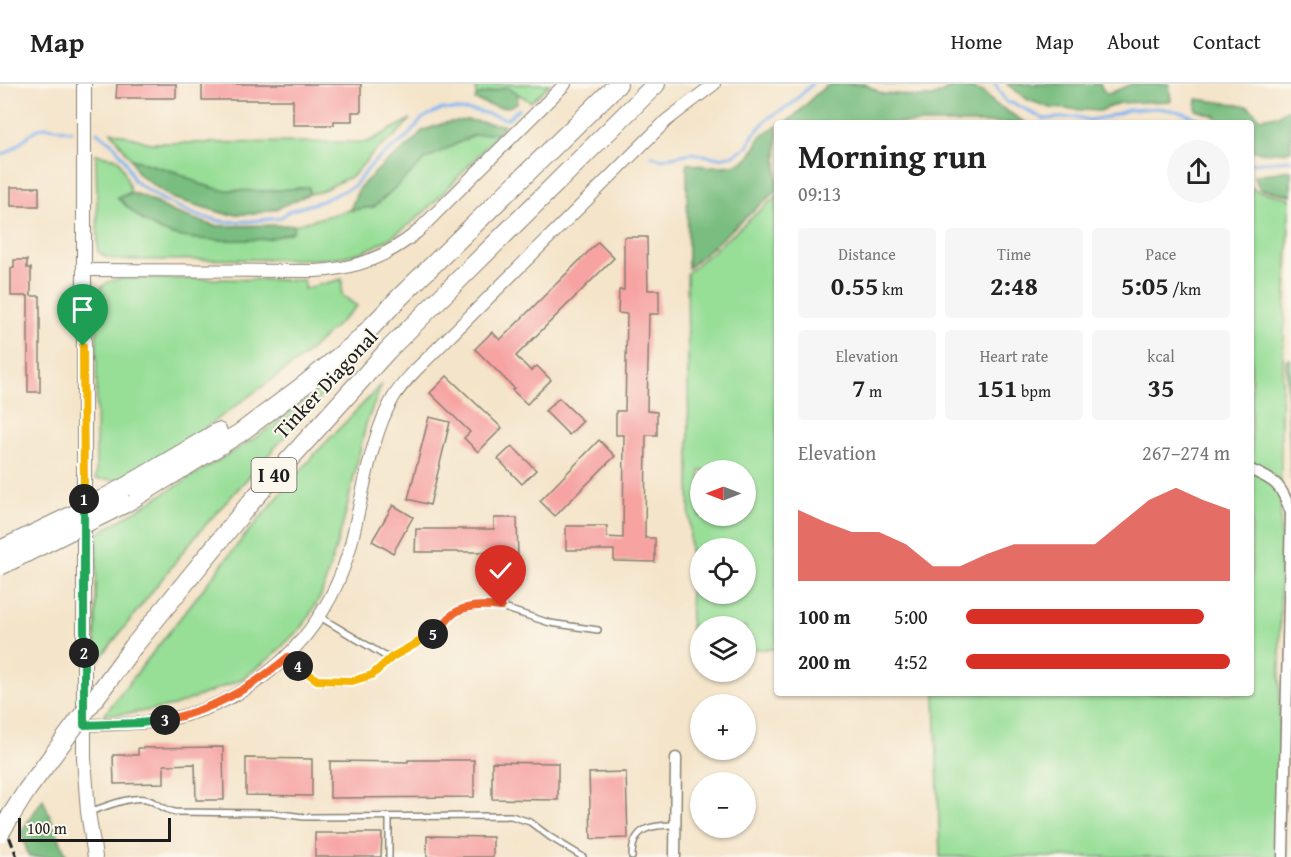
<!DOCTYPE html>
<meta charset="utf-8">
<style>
:root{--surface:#fff;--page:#f6f6f6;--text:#222;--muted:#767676;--line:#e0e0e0;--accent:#d93025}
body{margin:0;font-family:"Gentium Book Plus",serif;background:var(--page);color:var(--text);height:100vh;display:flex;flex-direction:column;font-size:22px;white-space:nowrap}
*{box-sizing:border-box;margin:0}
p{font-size:20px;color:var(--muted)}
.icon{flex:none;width:33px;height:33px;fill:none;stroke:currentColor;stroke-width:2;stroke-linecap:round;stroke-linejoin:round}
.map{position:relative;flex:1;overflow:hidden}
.side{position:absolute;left:774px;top:36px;width:480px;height:576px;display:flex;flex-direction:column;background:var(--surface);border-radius:6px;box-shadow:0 2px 4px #0004}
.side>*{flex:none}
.needle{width:39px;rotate:270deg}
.controls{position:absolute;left:690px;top:376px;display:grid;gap:12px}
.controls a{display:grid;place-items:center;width:66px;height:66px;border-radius:50%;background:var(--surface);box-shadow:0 2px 4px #0004;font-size:30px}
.scale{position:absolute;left:18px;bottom:15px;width:153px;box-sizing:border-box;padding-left:6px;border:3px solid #1c1c1c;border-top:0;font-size:16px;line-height:21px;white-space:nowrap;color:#1c1c1c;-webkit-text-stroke:4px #fbf7ec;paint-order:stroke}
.pin{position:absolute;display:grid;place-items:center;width:51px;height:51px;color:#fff;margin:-62px -26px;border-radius:50% 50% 50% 0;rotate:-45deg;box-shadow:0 0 6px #0007}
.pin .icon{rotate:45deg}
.km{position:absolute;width:30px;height:30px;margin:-15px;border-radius:50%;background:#222;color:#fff;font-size:16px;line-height:30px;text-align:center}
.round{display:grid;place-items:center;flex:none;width:63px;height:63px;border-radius:32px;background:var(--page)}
.headline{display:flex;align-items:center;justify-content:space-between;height:102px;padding:0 24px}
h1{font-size:33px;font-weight:600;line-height:45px}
.metrics{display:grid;grid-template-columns:repeat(3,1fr);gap:9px;height:102px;padding:6px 24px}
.metrics div{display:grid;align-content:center;border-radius:6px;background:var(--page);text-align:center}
.metrics b{font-size:26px;font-weight:600}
.metrics small{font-size:16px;font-weight:400}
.metrics p{font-size:16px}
.chart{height:168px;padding:12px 24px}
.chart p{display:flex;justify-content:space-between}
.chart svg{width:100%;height:108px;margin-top:6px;fill:var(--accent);opacity:.7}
ul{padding:0 24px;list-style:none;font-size:20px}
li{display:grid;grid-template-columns:96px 72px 1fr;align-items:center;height:45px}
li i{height:15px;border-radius:8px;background:var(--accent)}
header{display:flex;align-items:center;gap:36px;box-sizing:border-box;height:84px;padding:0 30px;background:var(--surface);border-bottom:2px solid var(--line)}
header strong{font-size:28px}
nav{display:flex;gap:33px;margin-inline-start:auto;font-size:21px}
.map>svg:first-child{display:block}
</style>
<header>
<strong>Map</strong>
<nav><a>Home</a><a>Map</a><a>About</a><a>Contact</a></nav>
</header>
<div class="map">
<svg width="1291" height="773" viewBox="0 0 1291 773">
<rect width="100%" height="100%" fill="#fbf7ec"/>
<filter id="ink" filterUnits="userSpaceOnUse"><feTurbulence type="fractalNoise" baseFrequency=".0167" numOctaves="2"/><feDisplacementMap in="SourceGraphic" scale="12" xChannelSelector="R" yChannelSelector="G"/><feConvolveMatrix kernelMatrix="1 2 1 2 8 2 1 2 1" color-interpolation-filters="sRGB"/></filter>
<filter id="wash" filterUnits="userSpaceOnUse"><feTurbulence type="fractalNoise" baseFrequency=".008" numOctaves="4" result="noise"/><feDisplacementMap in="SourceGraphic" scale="24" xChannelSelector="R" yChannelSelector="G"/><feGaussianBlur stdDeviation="1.35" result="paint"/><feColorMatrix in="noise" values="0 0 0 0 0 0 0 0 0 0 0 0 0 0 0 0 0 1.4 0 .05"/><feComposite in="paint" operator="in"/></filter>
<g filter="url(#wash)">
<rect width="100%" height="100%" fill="#f4e4c9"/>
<g fill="#97de97" stroke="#5a7d5a" stroke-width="1.5" fill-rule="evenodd">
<path d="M476,0H550L531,18L507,3L476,12Z"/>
<path d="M411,35L396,51L373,69L354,91L319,108L309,110V103L269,107H239L221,106L200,100L176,88L131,75L111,47L150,59L368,58Z"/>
<path d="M498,49C459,91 418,146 364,167C349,173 331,174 315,175L122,176L108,174L98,168L96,70L118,75L123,84L131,108L117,114L143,137L293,148L294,141L350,126L374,123L426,75L474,51Z"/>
<path d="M1251,103L1257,107L1290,114L1281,325L1279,773H940L935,609H1251Z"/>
<path d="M777,112V565H746V543H700V565H691L687,189ZM700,387H746V432H700ZM700,465H746V510H700Z"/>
<path d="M124,194L304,196V205L342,195V211L357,222L302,274L212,339L122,396L96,395L97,211C102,198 111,196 124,194Z"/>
<path d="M382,300L366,340L343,440L321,512L303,542L270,574L240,596L174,622L133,629L104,631L243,454L314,371Z"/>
<path d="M320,305L323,310L193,455L95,581L97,450L257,353Z"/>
</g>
<g fill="#79bd80" stroke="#4a6c4e" stroke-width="1.5">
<path d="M831,0H865L882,10H898L915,13H933L952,3L962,1L983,8L994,19L1026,39H784C803,30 811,9 831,0Z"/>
<path d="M1007,0H1100L1103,6L1108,10L1132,0H1169L1171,17L1119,19L1100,27L1051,24L1028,16Z"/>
<path d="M507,3L518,10L517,19C504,28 490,21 475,16L476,12Z"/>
<path d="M1197,15L1248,22L1260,34L1278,31L1291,24V67L1264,69L1251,66V39H1222L1215,32L1196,26Z"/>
<path d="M467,36L504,41L498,49L474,51L426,75L374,123L350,126L359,104L384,80L410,61L422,47L444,39Z"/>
<path d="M777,42V106L688,184L687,79C702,83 739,86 750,72C762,54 755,53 777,42Z"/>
<path d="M131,75L176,88L200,100L221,106L268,107L309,103V110L276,125L253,130H226L172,114L138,90Z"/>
<path d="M1291,86V111L1260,105L1254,92Z"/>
<path d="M131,109L143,112L173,128L215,142L294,141L293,148C284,150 275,154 266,155C240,157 191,158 167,149C147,142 133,128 118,114Z"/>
<path d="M1291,275V396L1286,276Z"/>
<path d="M43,715L67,773H29L21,748Z"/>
</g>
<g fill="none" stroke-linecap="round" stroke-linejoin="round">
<g stroke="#83b4ef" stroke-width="3">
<path d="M884,0H894"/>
<path d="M908,0L921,2L925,0"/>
<path d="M995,0L1006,18L1015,20L1044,35L1077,33L1089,36L1107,33L1128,26L1158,24L1181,28L1211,39"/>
<path d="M97,48L115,62L125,76L134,97L163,116L198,132L225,138L251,137L280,134L289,127L322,117L354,102L373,79L406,54L423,34L442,25L477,27L507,35L519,25"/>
<path d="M0,71C18,68 28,44 46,43C54,43 63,46 71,47"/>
<path d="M652,72L661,75L691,69L720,74L734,71L749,61L753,51L767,35L792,20L812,0"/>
<path d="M1251,79L1291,76"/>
</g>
</g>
<g id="blocks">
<g fill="#f6a3a2">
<path d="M117,0H176V14H116Z"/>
<path d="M202,0H361V28H352V37H334V41H293V16H202Z"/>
<rect x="11" y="103" width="28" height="19"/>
<path d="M624,153H647L648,206H659V230H649L647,327L657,328V351H646L645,454H655V478L614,477V466H566V442H607V453L623,454L624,351H616V327H625L627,230L618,229L619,206H624Z"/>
<path d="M598,158L614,174L516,272L531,287L537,282L551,296L527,320L512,306L514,304L475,265L492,248L500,256Z"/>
<path d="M14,176H27V184H31V212H40V308H28V212H11V184H14Z"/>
<path d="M447,292L502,344L478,368L464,354L470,348L430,309Z"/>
<path d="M559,314L583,337L569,351L545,327Z"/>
<path d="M429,333L450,338L430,421L408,415Z"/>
<path d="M599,356L615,372L555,432L540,417Z"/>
<path d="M512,362L536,386L522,400L498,375Z"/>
<path d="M393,421L413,433L393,469L372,457Z"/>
<path d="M494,434H517L518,475H495L494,468H415L416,445H494Z"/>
<path d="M223,663L224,716H196L195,680L164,681V699L114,700L113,671H138V664Z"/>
<path d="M246,674L312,675V712L246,711Z"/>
<path d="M408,676H474V713L330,714V677L408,678Z"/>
<path d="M492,678L558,679V716L492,715Z"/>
<path d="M626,688L628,754L591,755L589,689Z"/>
<path d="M315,749H382L381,773H315Z"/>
<path d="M427,752L493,753V773H427Z"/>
</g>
</g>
</g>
<g filter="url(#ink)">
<use href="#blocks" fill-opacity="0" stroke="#888072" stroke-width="1.5"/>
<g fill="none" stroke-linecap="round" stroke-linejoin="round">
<g stroke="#888072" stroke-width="8">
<g id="service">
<path d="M320,533L385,572L392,573L444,543L451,532L457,528L483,521L501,523L550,539L598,546"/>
<path d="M288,573C296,580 304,588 314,594C329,601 356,598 370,592C378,588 386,579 392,573"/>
<path d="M89,728C105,723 134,710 149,716C159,720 164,726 175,728L273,729L304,733L511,732L530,738L550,753L583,773"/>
<path d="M389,733V773"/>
<path d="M632,773C632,743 651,741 676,741"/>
</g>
</g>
<g stroke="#888072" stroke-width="13">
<g id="minor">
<path d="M1251,386C1277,397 1282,402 1291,429L1283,773"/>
<path d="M675,773L676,674"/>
</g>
</g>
<g stroke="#888072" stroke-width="14">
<g id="tertiary">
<path d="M83,186L315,187C355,185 387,173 417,148L565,0"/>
<path d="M84,641C111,640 139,641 165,636C255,619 324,553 349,467C362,420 369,355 393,314C404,296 420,282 435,267L667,36L714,0"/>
</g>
</g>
<g stroke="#888072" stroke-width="16">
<path id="secondary" d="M84,0V674L88,728L95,773"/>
</g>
<g stroke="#888072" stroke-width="20">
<g id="motorway">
<path d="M125,403L218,348"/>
<path d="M124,420L240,349L304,301L358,257L400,213L618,0"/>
<path d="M133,563L251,418L388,266L656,0"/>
</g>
</g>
<use href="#service" stroke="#fff" stroke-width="5"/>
<use href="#minor" stroke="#fff" stroke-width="10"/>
<use href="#tertiary" stroke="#fff" stroke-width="12"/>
<use href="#secondary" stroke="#fff" stroke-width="14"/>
<use href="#motorway" stroke="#fff" stroke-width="18"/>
<path stroke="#1c1c1c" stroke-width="3" stroke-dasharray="9 4.5" stroke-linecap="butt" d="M0,728L17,773"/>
<g stroke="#888072" stroke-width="20" stroke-linecap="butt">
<g id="motorway-bridge">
<path d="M0,466L81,427L125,403"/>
<path d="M0,482L124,420"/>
<path d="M0,749L27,706L133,563"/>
</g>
</g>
<use href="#motorway-bridge" stroke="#fff" stroke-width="18"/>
</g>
</g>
<g fill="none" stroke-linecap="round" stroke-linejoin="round" filter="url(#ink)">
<g stroke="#fff" stroke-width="12">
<path id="split-1" d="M83,262L84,415"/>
</g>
<g stroke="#fff" stroke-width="12">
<path id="split-2" d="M84,415V569"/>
</g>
<g stroke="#fff" stroke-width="12">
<path id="split-3" d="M84,569V641L140,639L165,636"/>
</g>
<g stroke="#fff" stroke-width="12">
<path id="split-4" d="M165,636C213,626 251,604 288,573L298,582"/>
</g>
<g stroke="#fff" stroke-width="12">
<path id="split-5" d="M298,582L317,596L352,597L372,591L392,573L433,550"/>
</g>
<g stroke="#fff" stroke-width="12">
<path id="split-6" d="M433,550C441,545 444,540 450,533C462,520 485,521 501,523"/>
</g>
<use href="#split-1" stroke="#f5b400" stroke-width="8"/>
<use href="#split-2" stroke="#22a559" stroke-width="8"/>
<use href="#split-3" stroke="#22a559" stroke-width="8"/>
<use href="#split-4" stroke="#f0652b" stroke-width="8"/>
<use href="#split-5" stroke="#f5b400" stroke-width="8"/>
<use href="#split-6" stroke="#f0652b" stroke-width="8"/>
</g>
<g text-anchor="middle" stroke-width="4.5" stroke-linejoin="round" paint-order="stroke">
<rect fill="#fbf7ec" stroke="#5f5e5a" stroke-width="1.5" x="251.5" y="374" width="45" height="34" rx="4.5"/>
<g font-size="20" font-weight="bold" fill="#1c1c1c">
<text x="274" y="398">I 40</text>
</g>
<g font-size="21" fill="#1c1c1c" stroke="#fbf7ec">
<text transform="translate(326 300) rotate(-47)" y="7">Tinker Diagonal</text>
</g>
</g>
</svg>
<div class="controls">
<a><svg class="needle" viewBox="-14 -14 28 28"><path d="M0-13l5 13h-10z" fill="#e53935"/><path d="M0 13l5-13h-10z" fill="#767676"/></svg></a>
<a><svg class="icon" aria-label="locate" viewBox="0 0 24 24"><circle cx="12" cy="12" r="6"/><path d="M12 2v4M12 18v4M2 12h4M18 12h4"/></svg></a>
<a><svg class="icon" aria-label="layers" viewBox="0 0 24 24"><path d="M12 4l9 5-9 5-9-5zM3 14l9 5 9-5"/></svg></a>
<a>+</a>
<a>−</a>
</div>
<div class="scale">100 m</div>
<div class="pin" style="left:83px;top:262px;background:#1e9e55"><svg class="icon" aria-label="arrive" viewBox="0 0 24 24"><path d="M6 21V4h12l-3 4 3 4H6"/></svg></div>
<div class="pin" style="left:501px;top:523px;background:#d93025"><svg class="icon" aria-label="check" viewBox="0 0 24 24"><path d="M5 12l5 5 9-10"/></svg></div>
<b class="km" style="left:84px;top:415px">1</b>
<b class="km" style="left:84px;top:569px">2</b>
<b class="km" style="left:165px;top:636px">3</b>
<b class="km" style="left:298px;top:582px">4</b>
<b class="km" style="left:433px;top:550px">5</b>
<section class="side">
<div class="headline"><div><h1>Morning run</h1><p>09:13</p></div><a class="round"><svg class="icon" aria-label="share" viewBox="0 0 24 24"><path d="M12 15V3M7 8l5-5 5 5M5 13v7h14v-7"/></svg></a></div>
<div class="metrics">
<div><p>Distance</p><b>0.55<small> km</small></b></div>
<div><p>Time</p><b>2:48</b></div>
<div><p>Pace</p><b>5:05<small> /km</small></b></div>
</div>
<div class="metrics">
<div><p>Elevation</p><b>7<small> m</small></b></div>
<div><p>Heart rate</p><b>151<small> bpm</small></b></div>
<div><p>kcal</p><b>35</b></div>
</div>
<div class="chart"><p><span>Elevation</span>267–274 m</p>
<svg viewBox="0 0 160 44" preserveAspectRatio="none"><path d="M0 44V15L10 20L20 24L30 24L40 29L50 38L60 38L70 33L80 29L90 29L100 29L110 29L120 20L130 11L140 6L150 11L160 15V44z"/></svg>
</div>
<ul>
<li><b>100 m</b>5:00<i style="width:90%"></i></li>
<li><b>200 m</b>4:52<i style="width:100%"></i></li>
</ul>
</section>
</div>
